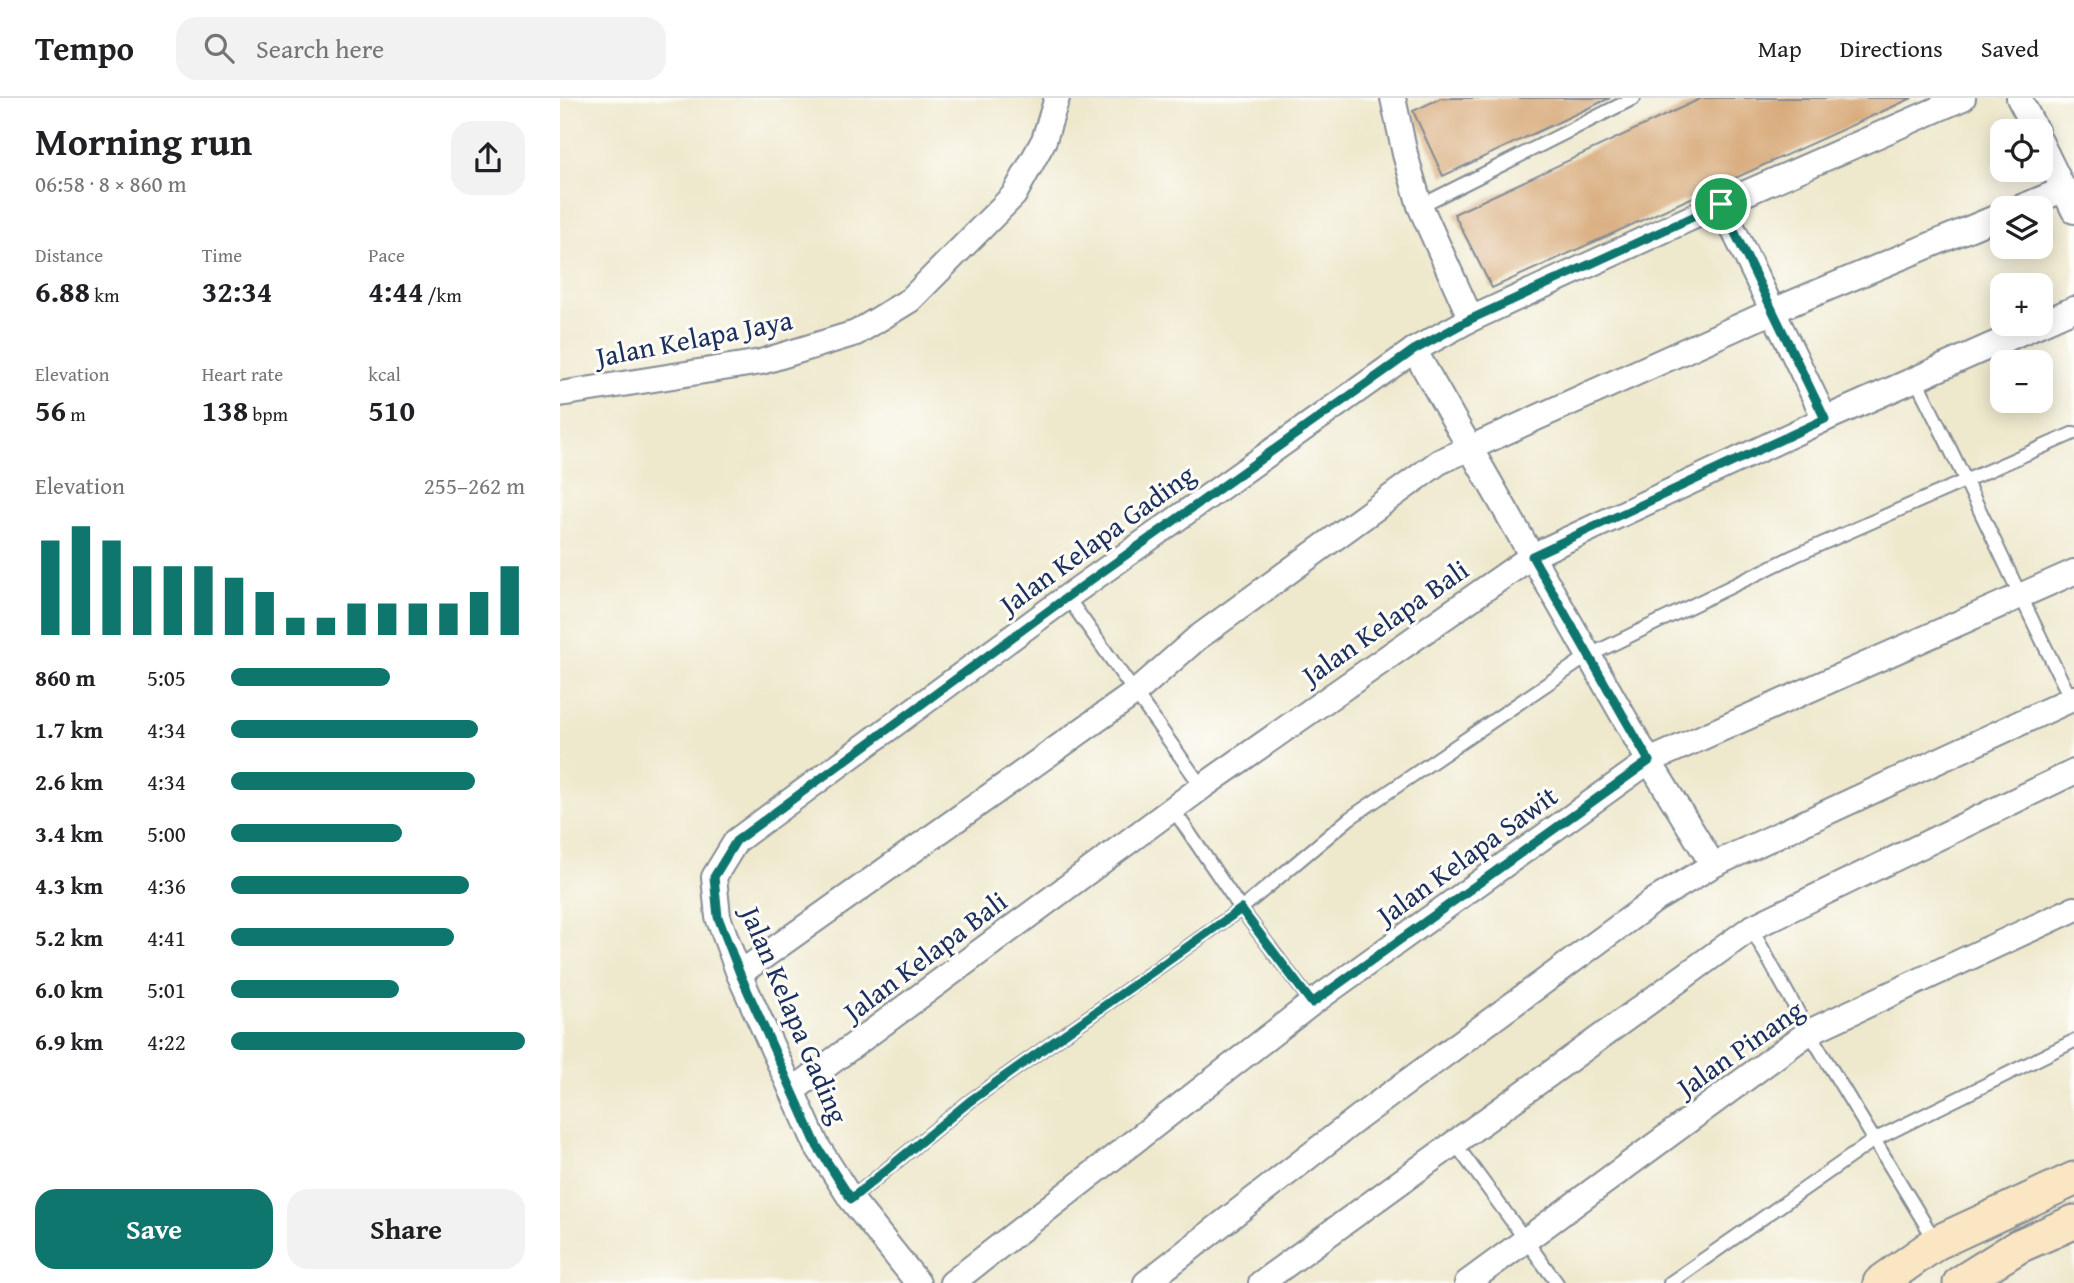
<!DOCTYPE html>
<meta charset="utf-8">
<style>
:root{--surface:#fff;--page:#f2f2f2;--text:#202124;--muted:#757577;--line:#e0e0e0;--accent:#0f766e}
body{margin:0;font-family:"Gentium Book Plus",serif;background:var(--page);color:var(--text);height:100vh;display:flex;flex-direction:column;font-size:26px;white-space:nowrap}
*{box-sizing:border-box;margin:0}
p{font-size:23px;color:var(--muted)}
.icon{flex:none;width:38px;height:38px;fill:none;stroke:currentColor;stroke-width:2;stroke-linecap:round;stroke-linejoin:round}
.map{position:relative;flex:1;overflow:hidden}
.panel{display:flex;flex-direction:column;background:var(--surface);width:560px}
.panel>*{flex:none}
.tools{position:absolute;left:1430px;top:21px;display:grid;gap:14px}
.tools a{display:grid;place-items:center;width:63px;height:63px;border-radius:14px;background:var(--surface);box-shadow:0 4px 18px #0003;font-size:35px}
.pin{position:absolute;display:grid;place-items:center;width:60px;height:60px;color:#fff;margin:-30px;border:4px solid #fff;border-radius:50%;box-shadow:0 2px 7px #0007}
.round{display:grid;place-items:center;flex:none;width:74px;height:74px;border-radius:21px;background:var(--page)}
.headline{display:flex;align-items:center;justify-content:space-between;height:119px;padding:0 35px}
h1{font-size:38px;font-weight:600;line-height:52px}
.metrics{display:grid;grid-template-columns:repeat(3,1fr);gap:10px;height:119px;padding:7px 35px}
.metrics div{display:grid;align-content:center}
.metrics b{font-size:30px;font-weight:600}
.metrics small{font-size:19px;font-weight:400}
.metrics p{font-size:19px}
.chart{height:196px;padding:14px 35px}
.chart p{display:flex;justify-content:space-between}
.chart svg{width:100%;height:126px;margin-top:7px;stroke:var(--accent);stroke-width:6}
.action{display:flex;gap:14px;margin-top:auto;padding:14px 35px}
.action a{flex:1;height:80px;border-radius:21px;background:var(--accent);color:#fff;font-size:28px;font-weight:600;line-height:80px;text-align:center}
.action a+a{background:var(--page);color:var(--text)}
ul{padding:0 35px;list-style:none;font-size:23px}
li{display:grid;grid-template-columns:112px 84px 1fr;align-items:center;height:52px}
li i{height:18px;border-radius:9px;background:var(--accent)}
header{display:flex;align-items:center;gap:42px;box-sizing:border-box;height:98px;padding:0 35px;background:var(--surface);border-bottom:2px solid var(--line)}
header strong{font-size:33px}
nav{display:flex;gap:38px;margin-inline-start:auto;font-size:24px}
.search{width:490px;height:63px;background:var(--page);display:flex;align-items:center;gap:18px;box-sizing:border-box;padding:0 24px;border-radius:21px;color:var(--muted);font-size:26px}
main{display:flex;flex:1;min-height:0}
.map>svg:first-child{display:block}
</style>
<header>
<strong>Tempo</strong>
<div class="search"><svg class="icon" aria-label="search" viewBox="0 0 24 24"><circle cx="10" cy="10" r="6"/><path d="M15 15l6 6"/></svg>Search here</div>
<nav><a>Map</a><a>Directions</a><a>Saved</a></nav>
</header>
<main>
<section class="panel">
<div class="headline"><div><h1>Morning run</h1><p>06:58 · 8 × 860 m</p></div><a class="round"><svg class="icon" aria-label="share" viewBox="0 0 24 24"><path d="M12 15V3M7 8l5-5 5 5M5 13v7h14v-7"/></svg></a></div>
<div class="metrics">
<div><p>Distance</p><b>6.88<small> km</small></b></div>
<div><p>Time</p><b>32:34</b></div>
<div><p>Pace</p><b>4:44<small> /km</small></b></div>
</div>
<div class="metrics">
<div><p>Elevation</p><b>56<small> m</small></b></div>
<div><p>Heart rate</p><b>138<small> bpm</small></b></div>
<div><p>kcal</p><b>510</b></div>
</div>
<div class="chart"><p><span>Elevation</span>255–262 m</p>
<svg viewBox="0 0 160 44" preserveAspectRatio="none"><path d="M5 44V11M15 44V6M25 44V11M35 44V20M45 44V20M55 44V20M65 44V24M75 44V29M85 44V38M95 44V38M105 44V33M115 44V33M125 44V33M135 44V33M145 44V29M155 44V20"/></svg>
</div>
<ul>
<li><b>860 m</b>5:05<i style="width:54%"></i></li>
<li><b>1.7 km</b>4:34<i style="width:84%"></i></li>
<li><b>2.6 km</b>4:34<i style="width:83%"></i></li>
<li><b>3.4 km</b>5:00<i style="width:58%"></i></li>
<li><b>4.3 km</b>4:36<i style="width:81%"></i></li>
<li><b>5.2 km</b>4:41<i style="width:76%"></i></li>
<li><b>6.0 km</b>5:01<i style="width:57%"></i></li>
<li><b>6.9 km</b>4:22<i style="width:100%"></i></li>
</ul>
<div class="action"><a>Save</a><a>Share</a></div>
</section>
<div class="map">
<svg width="1514" height="1185" viewBox="0 0 1514 1185">
<rect width="100%" height="100%" fill="#fdfcf7"/>
<filter id="ink" filterUnits="userSpaceOnUse"><feTurbulence type="fractalNoise" baseFrequency=".0143" numOctaves="2"/><feDisplacementMap in="SourceGraphic" scale="14" xChannelSelector="R" yChannelSelector="G"/><feConvolveMatrix kernelMatrix="1 2 1 2 8 2 1 2 1" color-interpolation-filters="sRGB"/></filter>
<filter id="wash" filterUnits="userSpaceOnUse"><feTurbulence type="fractalNoise" baseFrequency=".00686" numOctaves="4" result="noise"/><feDisplacementMap in="SourceGraphic" scale="28" xChannelSelector="R" yChannelSelector="G"/><feGaussianBlur stdDeviation="1.57" result="paint"/><feColorMatrix in="noise" values="0 0 0 0 0 0 0 0 0 0 0 0 0 0 0 0 0 1.4 0 .05"/><feComposite in="paint" operator="in"/></filter>
<g filter="url(#wash)">
<rect width="100%" height="100%" fill="#eee8cc"/>
<g id="blocks">
<g fill="#d7a978">
<path d="M881,0H1050L883,78L853,13Z"/>
<path d="M1142,0H1352L932,190L894,116Z"/>
</g>
</g>
</g>
<g filter="url(#ink)">
<use href="#blocks" fill-opacity="0" stroke="#848c95" stroke-width="2"/>
<g fill="none" stroke-linecap="round" stroke-linejoin="round">
<g stroke="#848c95" stroke-width="16">
<g id="lane">
<path d="M860,108L1074,0"/>
<path d="M1356,282C1410,388 1458,496 1511,601"/>
<path d="M507,499L642,689"/>
<path d="M613,711L681,811L752,905"/>
<path d="M1191,830L1249,934L1376,1144"/>
<path d="M894,1044L997,1185"/>
<path d="M291,1101L410,1003L681,811L790,720L1028,558L1234,458L1514,335"/>
<path d="M1110,1185L1314,1042L1514,943"/>
</g>
</g>
<g stroke="#848c95" stroke-width="28">
<g id="street">
<path d="M833,0L845,56L860,108L911,221"/>
<path d="M1459,0L1476,33"/>
<path d="M1480,43L1514,113"/>
<path d="M1161,106L1265,321"/>
<path d="M1459,110L1505,91"/>
<path d="M854,252L1089,663L1153,767"/>
<path d="M0,296L201,264L296,235L350,202L454,97L484,42L497,0"/>
<path d="M179,876L576,594L636,541L879,364L1213,213L1442,117"/>
<path d="M232,993L642,689L972,458L1265,321L1514,211"/>
<path d="M358,1185L291,1101L257,1048L179,876L158,819L154,779L176,743L507,499L854,252L911,221L1161,106L1403,0"/>
<path d="M392,1185L752,905L1089,663L1514,474"/>
<path d="M586,1185L798,1020L1095,802L1153,767L1514,600"/>
<path d="M701,1185L1191,830L1514,674"/>
<path d="M907,1185L1249,934L1514,811"/>
</g>
</g>
<g stroke="#848c95" stroke-width="37">
<g id="secondary">
<path d="M1320,1185L1376,1145L1514,1081"/>
<path d="M1400,1185L1459,1148L1514,1124"/>
</g>
</g>
<use href="#lane" stroke="#fff" stroke-width="12"/>
<use href="#street" stroke="#fff" stroke-width="24"/>
<use href="#secondary" stroke="#fbe6c4" stroke-width="33"/>
</g>
</g>
<g fill="none" stroke-linecap="round" stroke-linejoin="round" filter="url(#ink)">
<g stroke="#fff" stroke-width="14">
<path id="route" d="M1161,106L1265,321L972,458L1089,663L752,905L681,811L410,1003L291,1101L257,1048L180,876L158,819L154,779L176,743L507,499L854,252L911,221Z"/>
</g>
<use href="#route" stroke="#0f766e" stroke-width="9"/>
</g>
<g text-anchor="middle" stroke-width="6" stroke-linejoin="round" paint-order="stroke">
<g font-size="28" fill="#1b2f5e" stroke="#fdfcf7">
<text transform="translate(134 240) rotate(-11)" y="10">Jalan Kelapa Jaya</text>
<text transform="translate(537 441) rotate(-36)" y="10">Jalan Kelapa Gading</text>
<text transform="translate(825 524) rotate(-35)" y="10">Jalan Kelapa Bali</text>
<text transform="translate(907 757) rotate(-36)" y="10">Jalan Kelapa Sawit</text>
<text transform="translate(365 858) rotate(-37)" y="10">Jalan Kelapa Bali</text>
<text transform="translate(235 917) rotate(67)" y="10">Jalan Kelapa Gading</text>
<text transform="translate(1180 950) rotate(-35)" y="10">Jalan Pinang</text>
</g>
</g>
</svg>
<div class="tools">
<a><svg class="icon" aria-label="locate" viewBox="0 0 24 24"><circle cx="12" cy="12" r="6"/><path d="M12 2v4M12 18v4M2 12h4M18 12h4"/></svg></a>
<a><svg class="icon" aria-label="layers" viewBox="0 0 24 24"><path d="M12 4l9 5-9 5-9-5zM3 14l9 5 9-5"/></svg></a>
<a>+</a>
<a>−</a>
</div>
<div class="pin" style="left:1161px;top:106px;background:#1e9e55"><svg class="icon" aria-label="arrive" viewBox="0 0 24 24"><path d="M6 21V4h12l-3 4 3 4H6"/></svg></div>
</div>
</main>
